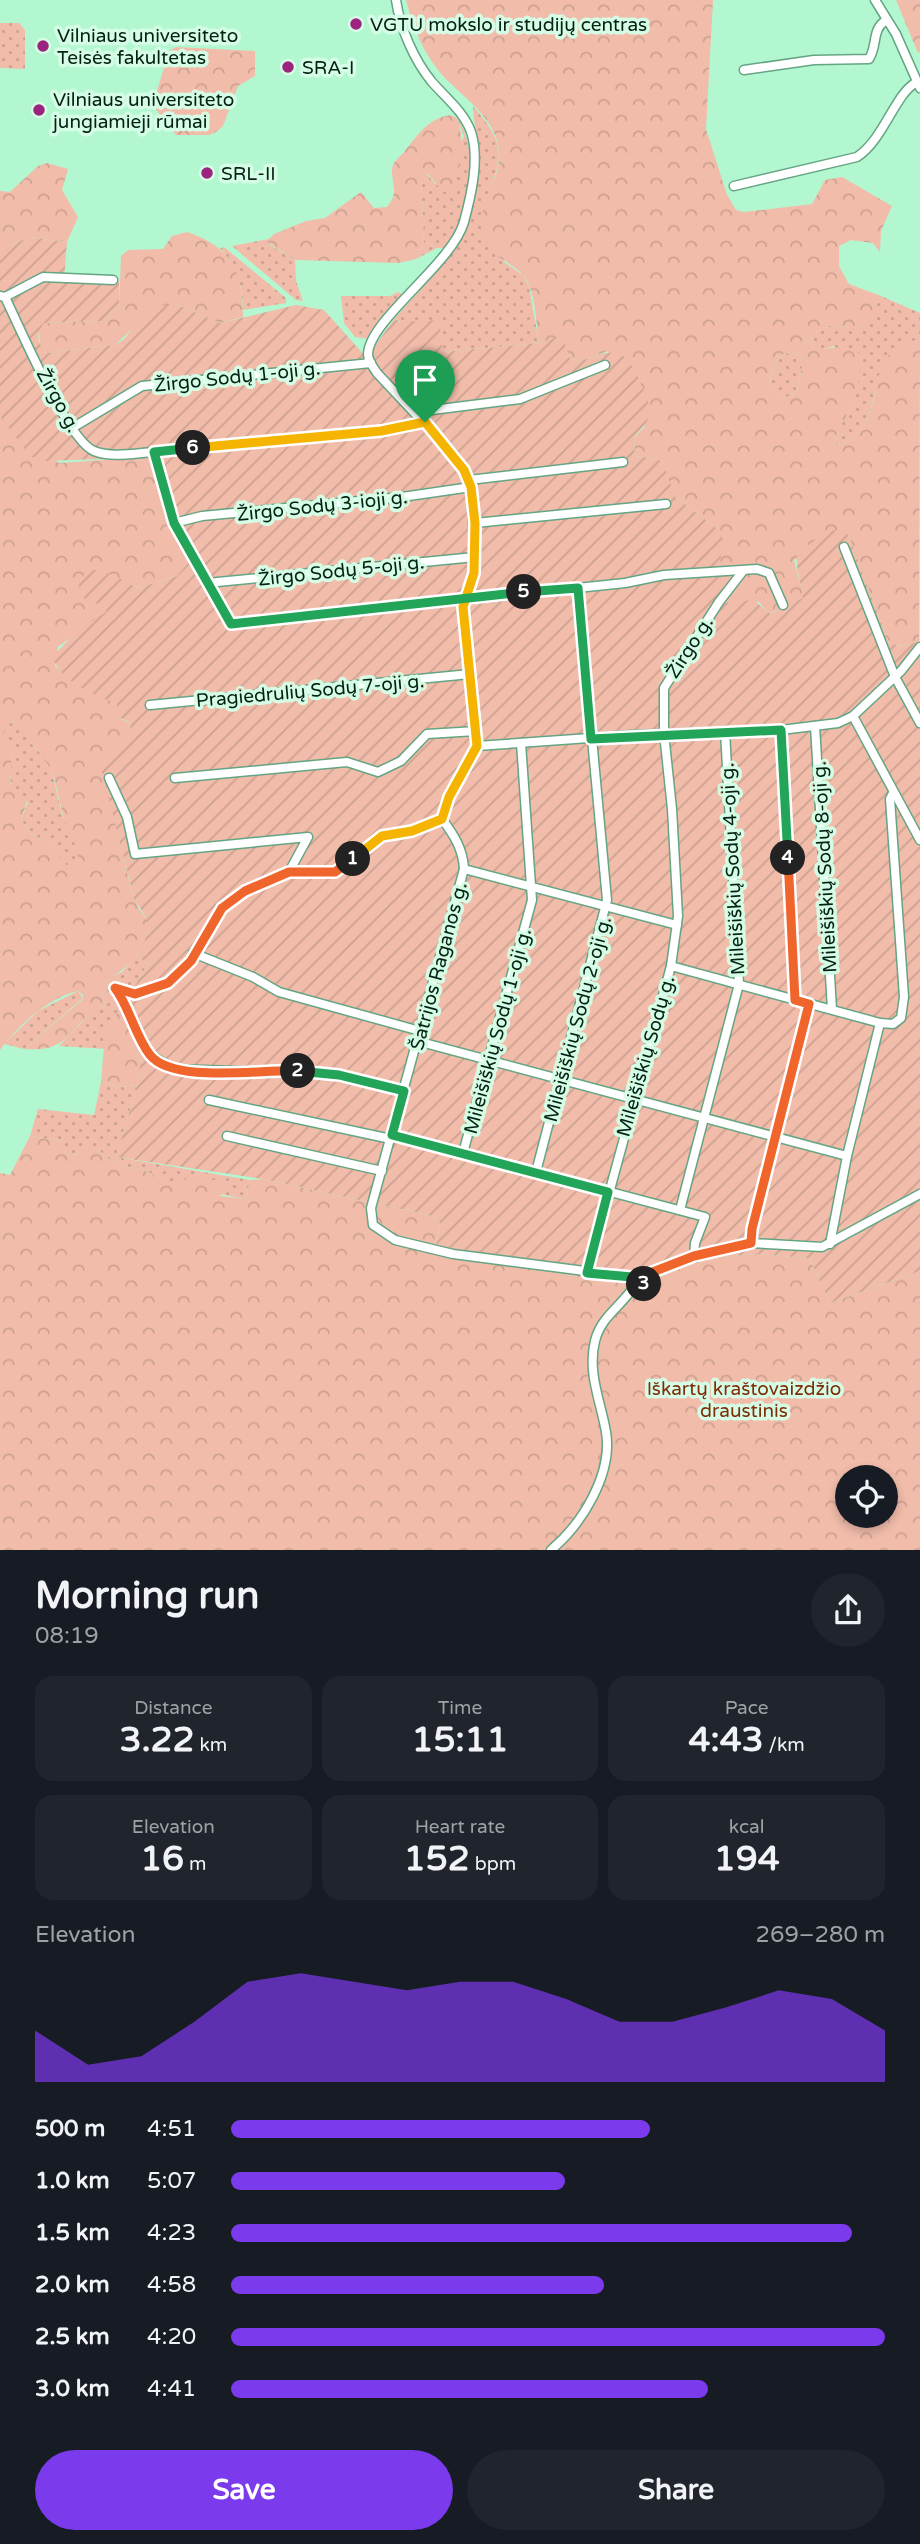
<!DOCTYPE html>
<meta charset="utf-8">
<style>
:root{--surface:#171b24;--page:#20242c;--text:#f1f3f6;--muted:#9ea1a6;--accent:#7c3aed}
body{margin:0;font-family:"Varela Round",sans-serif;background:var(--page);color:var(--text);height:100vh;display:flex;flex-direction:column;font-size:26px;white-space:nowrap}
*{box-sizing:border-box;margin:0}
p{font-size:23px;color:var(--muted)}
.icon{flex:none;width:38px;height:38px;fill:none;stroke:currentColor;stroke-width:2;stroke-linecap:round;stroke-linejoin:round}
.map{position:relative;height:1550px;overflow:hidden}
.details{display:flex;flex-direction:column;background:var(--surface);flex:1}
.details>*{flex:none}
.controls{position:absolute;left:835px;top:1465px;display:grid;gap:14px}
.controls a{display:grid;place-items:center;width:63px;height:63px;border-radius:50%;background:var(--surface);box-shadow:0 4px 10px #0003;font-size:35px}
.pin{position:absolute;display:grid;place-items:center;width:60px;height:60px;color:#fff;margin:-72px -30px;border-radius:50% 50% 50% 0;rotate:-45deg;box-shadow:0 0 7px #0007}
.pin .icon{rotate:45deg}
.km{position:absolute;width:35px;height:35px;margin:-18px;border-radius:50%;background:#222;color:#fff;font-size:19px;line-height:35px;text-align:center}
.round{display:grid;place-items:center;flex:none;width:74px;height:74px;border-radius:37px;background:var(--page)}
.summary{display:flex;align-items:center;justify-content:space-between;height:119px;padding:0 35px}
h1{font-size:38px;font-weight:700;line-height:52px}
.metrics{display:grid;grid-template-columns:repeat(3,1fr);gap:10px;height:119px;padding:7px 35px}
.metrics div{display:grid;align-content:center;border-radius:18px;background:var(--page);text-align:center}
.metrics b{font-size:35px;font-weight:700}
.metrics small{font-size:19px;font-weight:400}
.metrics p{font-size:19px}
.chart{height:196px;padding:14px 35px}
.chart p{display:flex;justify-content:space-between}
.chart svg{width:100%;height:126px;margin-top:7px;fill:var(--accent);opacity:.7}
.primary-button{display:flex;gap:14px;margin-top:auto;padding:14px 35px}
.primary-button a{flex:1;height:80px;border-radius:42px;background:var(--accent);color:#fff;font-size:28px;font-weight:700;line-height:80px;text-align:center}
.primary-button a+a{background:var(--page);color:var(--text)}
ul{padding:0 35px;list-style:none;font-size:23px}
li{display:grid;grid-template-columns:112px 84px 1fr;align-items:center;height:52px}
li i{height:18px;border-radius:9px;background:var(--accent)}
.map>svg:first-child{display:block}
</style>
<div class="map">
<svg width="920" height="1550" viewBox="0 0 920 1550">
<defs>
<pattern id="grass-dots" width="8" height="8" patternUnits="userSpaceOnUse" patternTransform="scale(1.75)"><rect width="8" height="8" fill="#f1bcaa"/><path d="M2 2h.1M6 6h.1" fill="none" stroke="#cda191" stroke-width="1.8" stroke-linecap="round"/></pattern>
<pattern id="forest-crowns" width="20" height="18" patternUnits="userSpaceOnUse" patternTransform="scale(1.75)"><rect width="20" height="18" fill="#f1bcaa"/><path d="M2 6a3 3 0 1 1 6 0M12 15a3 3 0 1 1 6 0" fill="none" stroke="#cda191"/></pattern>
<pattern id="garden-furrows" width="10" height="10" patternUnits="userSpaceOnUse" patternTransform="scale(1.75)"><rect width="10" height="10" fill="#f1bcaa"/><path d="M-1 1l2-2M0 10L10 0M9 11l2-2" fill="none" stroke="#cda191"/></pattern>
</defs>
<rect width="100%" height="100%" fill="#b3f7d1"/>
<g fill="url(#grass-dots)">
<path d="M0,23H19L25,30V69L0,68Z"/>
<path d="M473,106C518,157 493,163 483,218L504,262L523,275L529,286L539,343L442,352L395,318C453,253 472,241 477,149C478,134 473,121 473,106Z"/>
<path d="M457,118C482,153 467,214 447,248H437L416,259L424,242L421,175L426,173L436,185L464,137Z"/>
<path d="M269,239L270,245L295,260L296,281L303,301L296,300L232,246Z"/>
<path d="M224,247L286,298V303L243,310C243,285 236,267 220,248Z"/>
<path d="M398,292L403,295L369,339L355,337L344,323L341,296H390Z"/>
<path d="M881,296L920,313V338C909,345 887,359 882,371C868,403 876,428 840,445L834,443V439L855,399L834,346L820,350L812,347L810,341C826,311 851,337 866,322C872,316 877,304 881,296Z"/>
<path d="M785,353L800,356L802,367L797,391L782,400C768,391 767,385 773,372C778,362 775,358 785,353Z"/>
<path d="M11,721L22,726L31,743L50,764L62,814L76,844L78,862L66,866L51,844L30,833L21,820L28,802L10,789L12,750L3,735Z"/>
<path d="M137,955L147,964L122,1010C108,1018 107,1035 106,1049L59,1046L92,1012L105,1005L101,987L104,980L122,972Z"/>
<path d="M78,991L83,998L24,1049L4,1044L38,1011Z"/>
<path d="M101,1082L120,1087L137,1085L116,1157L250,1180L246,1199C220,1196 192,1183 167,1184C143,1161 122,1176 98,1149L77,1155L67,1154L60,1140L30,1136L38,1109L94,1115Z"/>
</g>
<g fill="url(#forest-crowns)" fill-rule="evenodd">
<path d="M406,0H713L706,129L727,195L736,210L744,212L812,204L825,180L842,177L892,206L881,231L880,252L873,243L851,240L839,246V266L849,284L881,296C877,304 873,317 867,322C851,337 826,311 810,341L812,347C831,353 850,338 863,359L855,399L834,439V443L840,445C888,423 864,375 895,349C902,343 912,342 920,338L919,643L895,646L889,642L847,532L794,560L804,598L769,614L759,602L723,603L729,568L720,561L714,526L675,497L662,463L657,459L635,456L634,438L645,426L608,351L578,362L570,359L562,337L539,343C536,324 536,290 523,275C508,259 485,256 482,229C479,189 515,169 491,127C481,109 462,95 447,80C425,57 414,31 406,0ZM785,353L800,356L802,367L797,391L782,400C768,391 767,385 773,371C778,362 775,358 785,353Z"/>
<path d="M896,0H920V52L918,53Z"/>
<path d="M176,47L255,51V76L238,86L223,126L216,132L209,135H176L154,107V101L169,51Z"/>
<path d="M450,115L457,118C466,145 460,166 452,192H443L427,173L421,176L424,242L416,259L399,263L295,260L270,244L269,239L274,234L306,221L325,218L361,192L374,208L387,207C399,192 392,187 392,170C392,162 399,158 404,152C418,135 427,119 450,115Z"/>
<path d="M47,163L68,169L62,190L78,217L67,242L29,237L0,250V191L10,192L38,166Z"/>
<path d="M187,232C232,247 243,273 243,317L220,323L173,303L132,329L115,345L48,353L40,347L39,329L44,323L105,321L119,307L121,256L128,250L163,249L172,236Z"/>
<path d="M0,416L59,463L130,458L152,462L167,513L188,563L177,576L138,588L103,571L84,598L106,606V612L58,647L55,666L69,679L117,704L121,719L131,724L129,739L106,755C114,803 120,851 134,898C137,910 149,915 147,931C145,954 123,972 104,981L101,987L105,1005C67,1024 74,1053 24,1049L83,999V995L78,991C47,998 18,1026 0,1050ZM12,721C25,727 24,734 32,744C57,772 53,776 62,811C66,831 76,836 78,862L66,865L51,844L30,833L21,820L28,798L10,789L12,750L3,734Z"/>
<path d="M122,1010L142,1050L137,1085L120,1087L101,1082C104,1061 101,1021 122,1010Z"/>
<path d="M30,1136L60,1140L67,1154L77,1155L82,1147L98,1149C122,1176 143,1161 167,1184L179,1183L189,1177L223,1181L225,1190L220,1196L246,1199L250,1180L263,1179L437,1217L440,1224L435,1252L602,1281L657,1280L678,1268L722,1257L756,1254L809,1258L830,1303L920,1271V1550H0V1173L10,1175ZM847,1477H886V1516H847Z"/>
</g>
<path fill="url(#garden-furrows)" d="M29,237L67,242L64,280L119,281V307L105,321L44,323C35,334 37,345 48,353L115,345L124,339L148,309L173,303L220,323L296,305L324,310L366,357L372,354L374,347L395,318L399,322L439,320L443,352L539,343L562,336L570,359L578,362C615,348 624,345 641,384C645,394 651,404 649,415C647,426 639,429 634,438L635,456L657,459L663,463L675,497L714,526L724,540L720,561L729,568L749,567L724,603L754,600L770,614L803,598C795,550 787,559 831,530L847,532L889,642L899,646L920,642V1271L830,1303L809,1258L756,1254L722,1257L678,1268L657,1280L602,1281L435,1252L440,1224L437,1217L263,1179L116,1157L137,1085L142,1050L122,1010L147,964L137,955C150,938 151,917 135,902L101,768L106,755L128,739L131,724L116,715L117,704C95,694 58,682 53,656L78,630L106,612V606C100,604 89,602 84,598C72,589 82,569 96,570C110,571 125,582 138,588L177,576L188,563L167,513L152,462L130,458L46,461L30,456L0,416V250Z"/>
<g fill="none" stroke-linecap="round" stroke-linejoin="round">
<g stroke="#64a583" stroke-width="11">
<g id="minor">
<path d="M396,0C400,28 414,60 432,82C446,98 464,112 471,132C480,159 471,196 464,222C452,264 369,320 368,354C368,361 373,367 377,373L455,456L471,487L475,557L474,573L462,607L477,746L449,797L442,819C454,835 463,849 464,869L371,1208L373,1225L395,1240L453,1254L631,1277"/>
<path d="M875,0L896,34L920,88"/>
<path d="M744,70L814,60L869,59C878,46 871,28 887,20"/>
<path d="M734,186L857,157C885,138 895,93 917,82"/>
<path d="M0,296L5,297C19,326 68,441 94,451C112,458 135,453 154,452L174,523L231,624L625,583L664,575L757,569L769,573L783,605"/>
<path d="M5,297L43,277L113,280"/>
<path d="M416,412L520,399L605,365"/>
<path d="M72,428L142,386L371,363"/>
<path d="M154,452L381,431L425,422"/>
<path d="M469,480L623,462"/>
<path d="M174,523L202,516L402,497L471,487"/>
<path d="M475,523L666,504"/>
<path d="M844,547L895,677L920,723"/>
<path d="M207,583L475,557"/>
<path d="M150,705L470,674"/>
<path d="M853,716L920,840"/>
<path d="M815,726L832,1009"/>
<path d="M781,730L795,1000"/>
<path d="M521,743L532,900L463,1153L705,1217L695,1243L694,1256"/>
<path d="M477,746L632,735L781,730L838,723L853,716L901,671L920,647"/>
<path d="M109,778L127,817L135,854L308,837L289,872"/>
<path d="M175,778L347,762L378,772L401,761L427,734L476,731"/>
<path d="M464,869L677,925"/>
<path d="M193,953L253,977L279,992L420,1031"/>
<path d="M671,966L678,916L672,809L664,733V688L719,602L743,571"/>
<path d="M115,988L135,994L168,983L191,961L222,908L245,891L289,872H335L344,868L376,839L412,831L442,819"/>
<path d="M117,990L149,1054L173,1069L327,1074L404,1091"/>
<path d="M417,1041L847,1156L830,1244"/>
<path d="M209,1100L391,1139"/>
<path d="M392,1135L463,1153"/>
<path d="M227,1136L382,1171"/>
<path d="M847,1156L880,1023"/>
<path d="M536,1172L607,900L578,588"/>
<path d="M680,1210L739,984L725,731"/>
<path d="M751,1243L752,1229L809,1004"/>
<path d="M587,1274L671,966L880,1023L893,1024L901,1018L904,997L890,799L893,793"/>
<path d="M645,1275L694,1256L751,1243L822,1247L920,1194"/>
<path d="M635,1285L645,1284V1275"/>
<path d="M551,1550C582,1524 613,1474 606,1432C601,1402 587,1373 595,1341C601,1316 622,1306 635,1285"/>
</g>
</g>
<use href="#minor" stroke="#fff" stroke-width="8"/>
</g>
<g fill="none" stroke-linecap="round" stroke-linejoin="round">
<g stroke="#fff" stroke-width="14">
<path id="split-1" d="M353,859L382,836L412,831L442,819L449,797L477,746L463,607L474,573L475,523L471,487L464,470L425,422"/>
</g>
<g stroke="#fff" stroke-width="14">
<path id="split-2" d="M298,1071C263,1069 173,1084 150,1055C135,1036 130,1008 115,988L135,994L168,983L191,961L222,908L245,891L289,872H335L353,859"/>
</g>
<g stroke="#fff" stroke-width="14">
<path id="split-3" d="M298,1071L339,1075L404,1091L392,1135L608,1192L587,1273L632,1277L635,1285L644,1284"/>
</g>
<g stroke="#fff" stroke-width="14">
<path id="split-4" d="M644,1284L645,1275L694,1256L751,1243L752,1229L809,1004L795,1000L788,858"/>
</g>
<g stroke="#fff" stroke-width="14">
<path id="split-5" d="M524,592L578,588L591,739L781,730L788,858"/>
</g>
<g stroke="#fff" stroke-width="14">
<path id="split-6" d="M193,448L154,452L174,523L231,624L524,592"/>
</g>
<g stroke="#fff" stroke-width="14">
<path id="split-7" d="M193,448L381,431L425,422"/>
</g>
<use href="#split-1" stroke="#f5b400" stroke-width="9"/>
<use href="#split-2" stroke="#f0652b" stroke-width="9"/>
<use href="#split-3" stroke="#22a559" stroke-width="9"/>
<use href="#split-4" stroke="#f0652b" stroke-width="9"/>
<use href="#split-5" stroke="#22a559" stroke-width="9"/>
<use href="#split-6" stroke="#22a559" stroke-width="9"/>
<use href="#split-7" stroke="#f5b400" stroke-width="9"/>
</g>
<g fill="#9b257e" stroke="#d5fde6" stroke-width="2.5">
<circle cx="356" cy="24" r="7"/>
<circle cx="43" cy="46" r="7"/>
<circle cx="288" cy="67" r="7"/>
<circle cx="39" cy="110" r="7"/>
<circle cx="207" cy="173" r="7"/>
</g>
<g text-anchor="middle" stroke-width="7" stroke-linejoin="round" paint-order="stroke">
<g font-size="19" fill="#052114" stroke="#d5fde6" text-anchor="start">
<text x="370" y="31">VGTU mokslo ir studijų centras</text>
<text x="57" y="42">Vilniaus universiteto<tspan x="57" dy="22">Teisės fakultetas</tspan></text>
<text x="302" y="74">SRA-I</text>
<text x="53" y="106">Vilniaus universiteto<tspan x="53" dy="22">jungiamieji rūmai</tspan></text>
<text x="221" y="180">SRL-II</text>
</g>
<g font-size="19" fill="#052114" stroke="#d5fde6">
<text transform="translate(237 376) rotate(-6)" y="7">Žirgo Sodų 1-oji g.</text>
<text transform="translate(59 400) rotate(61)" y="7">Žirgo g.</text>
<text transform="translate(322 505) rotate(-6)" y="7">Žirgo Sodų 3-ioji g.</text>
<text transform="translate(341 570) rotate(-6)" y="7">Žirgo Sodų 5-oji g.</text>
<text transform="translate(689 647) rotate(-57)" y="7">Žirgo g.</text>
<text transform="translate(310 690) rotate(-5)" y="7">Pragiedrulių Sodų 7-oji g.</text>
<text transform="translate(824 867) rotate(-93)" y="7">Mileišiškių Sodų 8-oji g.</text>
<text transform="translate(732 869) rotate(-93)" y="7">Mileišiškių Sodų 4-oji g.</text>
<text transform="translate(438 966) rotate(-75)" y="7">Šatrijos Raganos g.</text>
<text transform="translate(577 1019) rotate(-75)" y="7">Mileišiškių Sodų 2-oji g.</text>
<text transform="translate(497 1031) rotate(-75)" y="7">Mileišiškių Sodų 1-oji g.</text>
<text transform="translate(645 1056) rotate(-74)" y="7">Mileišiškių Sodų g.</text>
</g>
<g font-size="19" fill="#7f2c08" stroke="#d5fde6">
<text x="744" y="1395">Iškartų kraštovaizdžio<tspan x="744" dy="22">draustinis</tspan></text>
</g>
</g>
</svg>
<div class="controls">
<a><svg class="icon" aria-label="locate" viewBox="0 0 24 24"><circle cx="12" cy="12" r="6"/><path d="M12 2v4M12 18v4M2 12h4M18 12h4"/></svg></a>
</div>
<div class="pin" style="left:425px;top:422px;background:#1e9e55"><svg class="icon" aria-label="arrive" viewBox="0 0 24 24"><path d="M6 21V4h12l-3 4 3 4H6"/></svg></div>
<b class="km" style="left:353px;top:859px">1</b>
<b class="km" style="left:298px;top:1071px">2</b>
<b class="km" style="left:644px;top:1284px">3</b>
<b class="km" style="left:788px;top:858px">4</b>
<b class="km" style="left:524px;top:592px">5</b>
<b class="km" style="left:193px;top:448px">6</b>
</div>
<section class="details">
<div class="summary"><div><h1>Morning run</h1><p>08:19</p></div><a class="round"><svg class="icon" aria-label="share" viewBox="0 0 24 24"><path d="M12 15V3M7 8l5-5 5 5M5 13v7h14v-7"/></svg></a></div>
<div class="metrics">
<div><p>Distance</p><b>3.22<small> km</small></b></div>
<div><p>Time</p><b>15:11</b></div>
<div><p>Pace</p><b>4:43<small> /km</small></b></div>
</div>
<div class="metrics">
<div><p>Elevation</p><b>16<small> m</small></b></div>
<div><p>Heart rate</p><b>152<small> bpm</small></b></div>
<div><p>kcal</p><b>194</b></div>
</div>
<div class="chart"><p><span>Elevation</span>269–280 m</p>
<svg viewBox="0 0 160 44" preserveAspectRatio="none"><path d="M0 44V26L10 38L20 35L30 23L40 9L50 6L60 9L70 12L80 9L90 9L100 15L110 23L120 23L130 18L140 12L150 15L160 26V44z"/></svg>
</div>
<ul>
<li><b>500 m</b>4:51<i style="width:64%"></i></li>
<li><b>1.0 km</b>5:07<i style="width:51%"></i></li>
<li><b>1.5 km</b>4:23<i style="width:95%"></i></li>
<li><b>2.0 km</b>4:58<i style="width:57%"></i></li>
<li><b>2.5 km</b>4:20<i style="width:100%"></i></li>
<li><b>3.0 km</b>4:41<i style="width:73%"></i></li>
</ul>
<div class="primary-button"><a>Save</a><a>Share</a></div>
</section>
